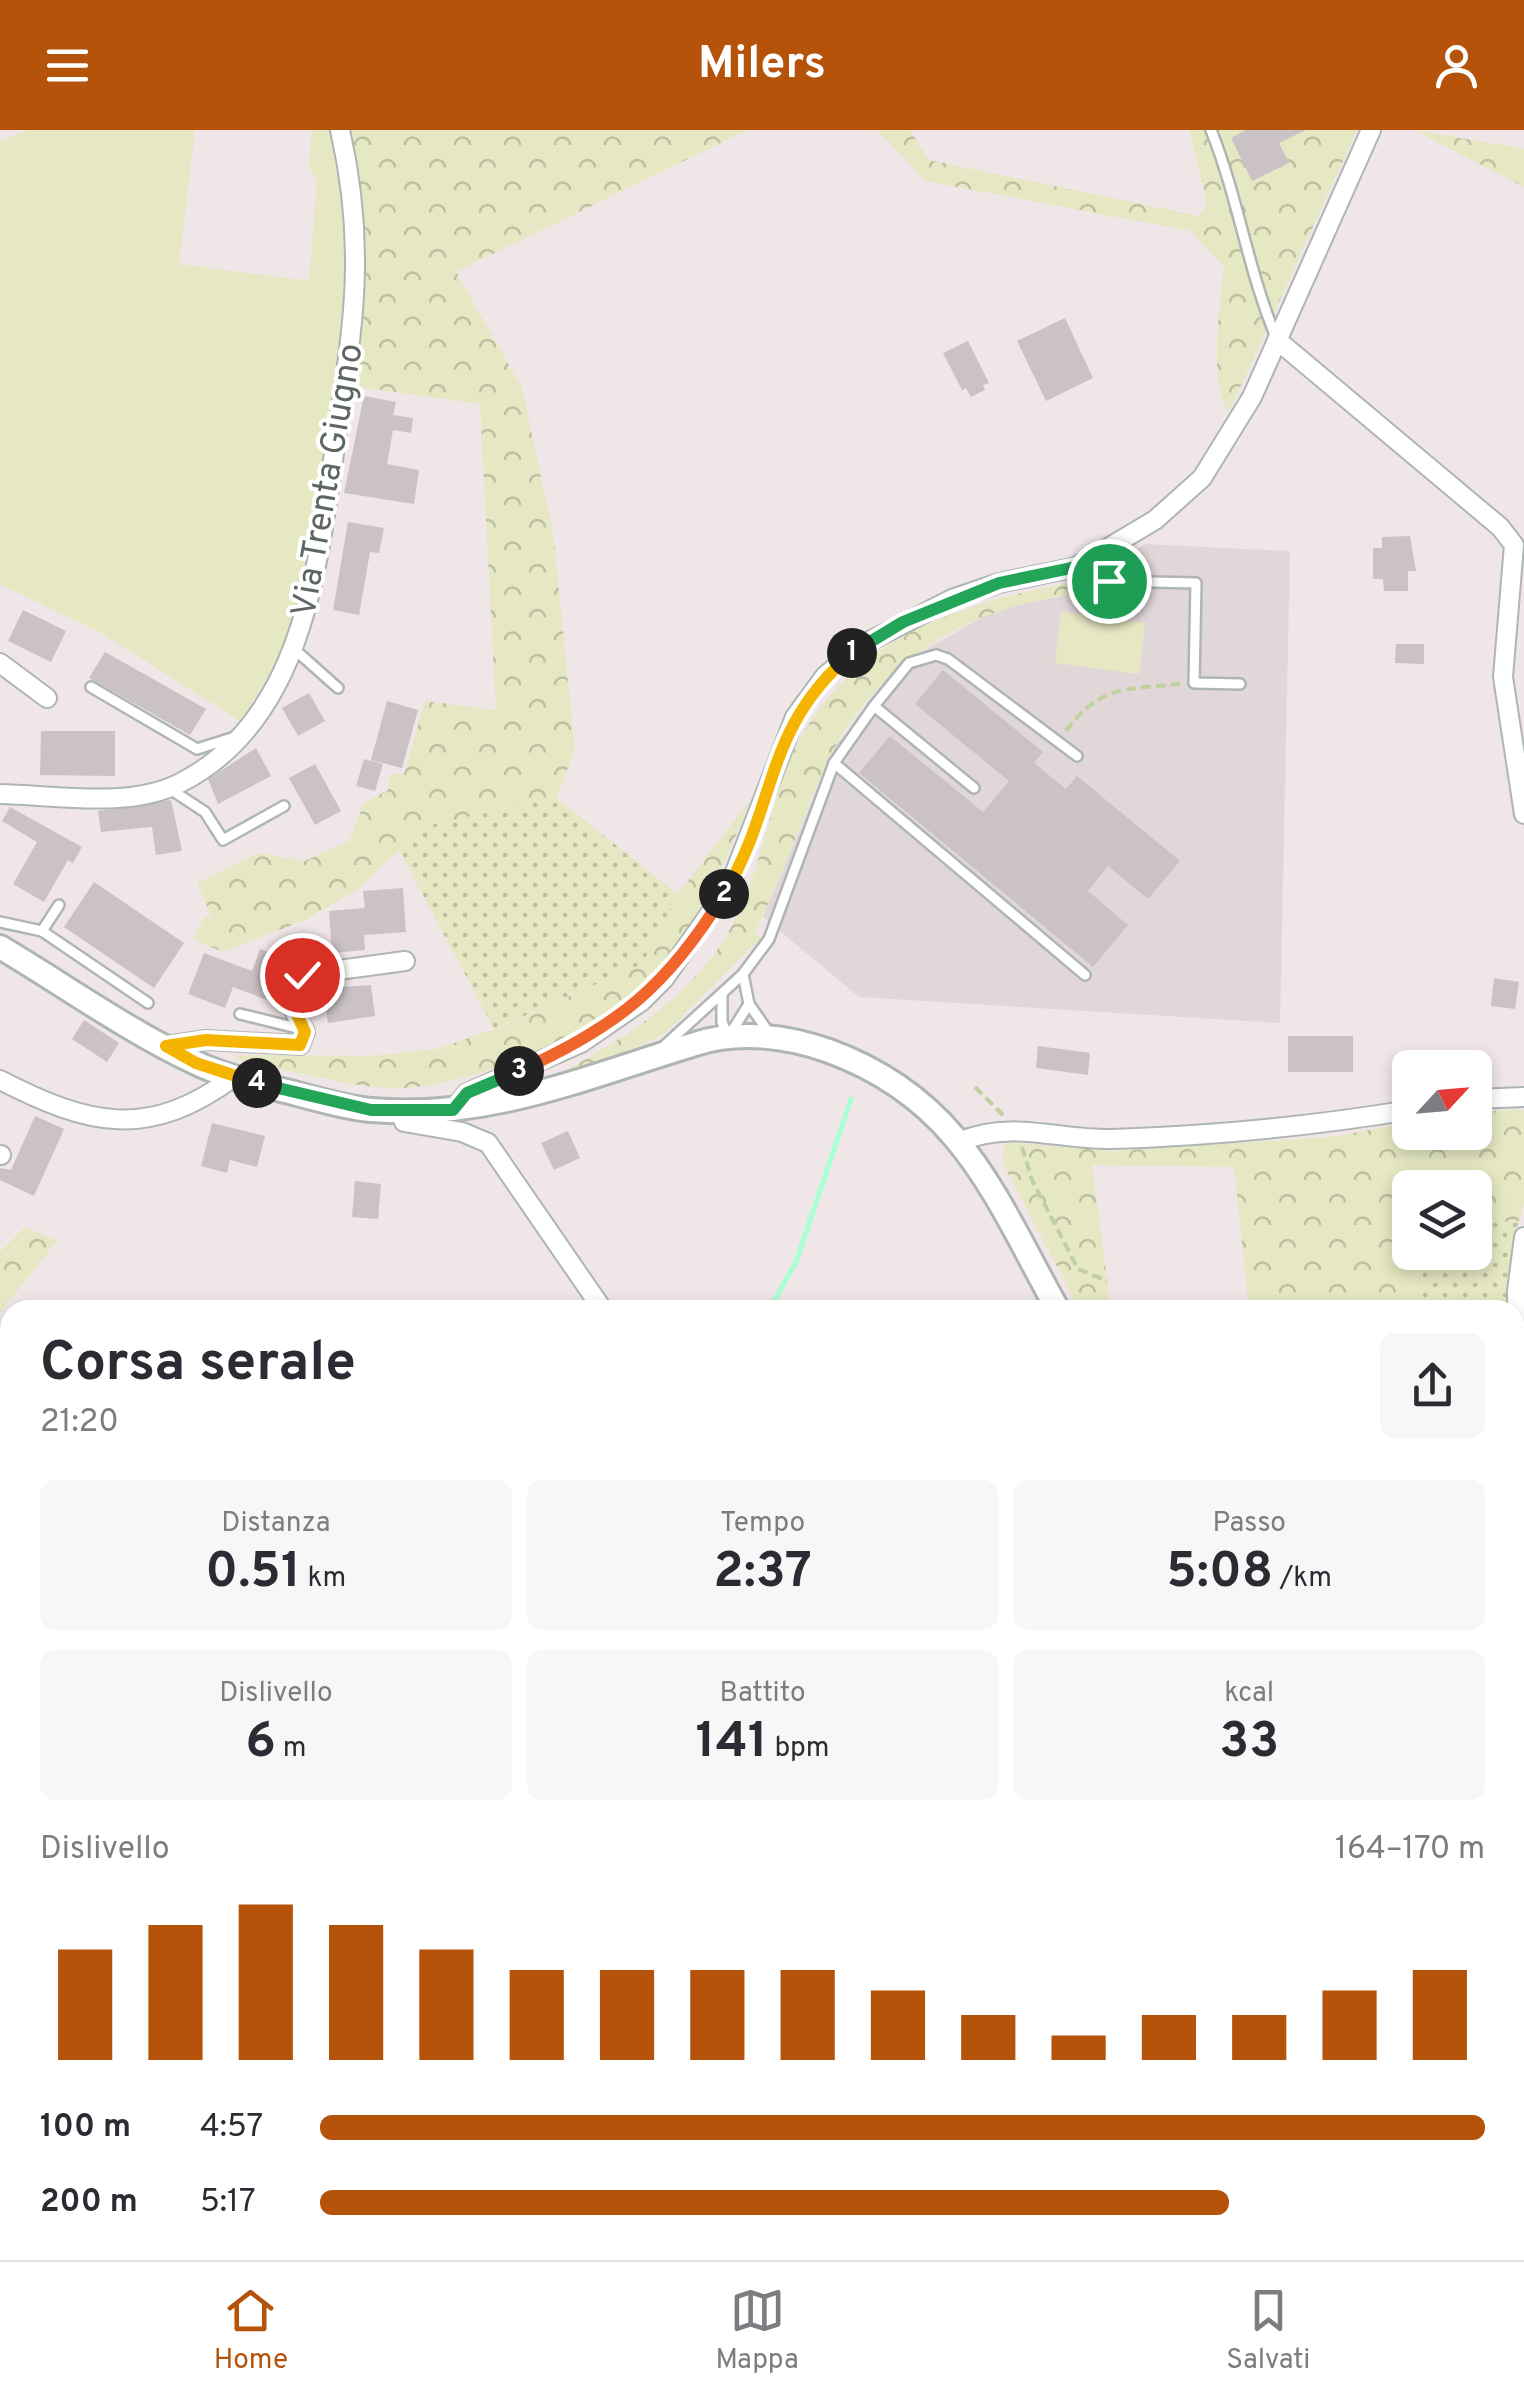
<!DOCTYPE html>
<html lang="it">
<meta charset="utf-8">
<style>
:root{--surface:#fff;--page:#f7f7f7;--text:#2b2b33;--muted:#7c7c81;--line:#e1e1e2;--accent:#b45309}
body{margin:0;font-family:Overpass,sans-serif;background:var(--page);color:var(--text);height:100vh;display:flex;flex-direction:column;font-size:38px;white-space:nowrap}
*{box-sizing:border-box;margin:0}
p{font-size:32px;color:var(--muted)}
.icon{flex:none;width:55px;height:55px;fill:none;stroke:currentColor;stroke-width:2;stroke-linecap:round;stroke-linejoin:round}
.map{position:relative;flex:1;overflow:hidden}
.sheet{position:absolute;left:0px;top:1170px;width:1525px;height:960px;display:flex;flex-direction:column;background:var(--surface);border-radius:30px 30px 0 0;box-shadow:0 5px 15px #0003}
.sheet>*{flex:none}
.needle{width:65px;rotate:64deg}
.fabs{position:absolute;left:1392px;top:920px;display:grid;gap:20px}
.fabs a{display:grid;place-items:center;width:100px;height:100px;border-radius:15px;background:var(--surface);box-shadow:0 5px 15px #0003;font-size:50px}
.pin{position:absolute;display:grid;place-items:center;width:85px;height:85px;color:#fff;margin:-42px;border:5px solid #fff;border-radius:50%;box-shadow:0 2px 10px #0007}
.km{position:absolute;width:50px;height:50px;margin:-25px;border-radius:50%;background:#222;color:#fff;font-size:28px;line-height:50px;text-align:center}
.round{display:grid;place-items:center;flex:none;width:105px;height:105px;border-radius:15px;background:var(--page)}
.head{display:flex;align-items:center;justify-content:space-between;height:170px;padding:0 40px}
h1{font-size:55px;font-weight:700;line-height:75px}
.figures{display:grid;grid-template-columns:repeat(3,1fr);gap:15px;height:170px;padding:10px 40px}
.figures div{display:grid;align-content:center;border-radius:15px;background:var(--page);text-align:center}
.figures b{font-size:50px;font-weight:700}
.figures small{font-size:28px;font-weight:400}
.figures p{font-size:28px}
.chart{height:280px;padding:20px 40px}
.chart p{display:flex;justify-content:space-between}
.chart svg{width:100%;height:180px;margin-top:10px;stroke:var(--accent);stroke-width:6}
ul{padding:0 40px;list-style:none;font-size:32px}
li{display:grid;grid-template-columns:160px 120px 1fr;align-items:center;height:75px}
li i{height:25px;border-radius:12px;background:var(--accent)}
header{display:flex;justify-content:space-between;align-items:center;height:130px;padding:0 40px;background:var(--accent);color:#fff;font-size:45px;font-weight:700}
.tabs{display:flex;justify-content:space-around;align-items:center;height:140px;border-top:2px solid var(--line);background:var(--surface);font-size:28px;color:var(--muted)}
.tabs a{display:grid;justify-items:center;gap:5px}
.tabs .on{color:var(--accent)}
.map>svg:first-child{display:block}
</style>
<header><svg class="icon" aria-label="menu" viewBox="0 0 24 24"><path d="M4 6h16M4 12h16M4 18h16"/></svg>Milers<svg class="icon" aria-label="person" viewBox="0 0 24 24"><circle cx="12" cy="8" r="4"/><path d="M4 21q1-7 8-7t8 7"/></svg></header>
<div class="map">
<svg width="1524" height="2130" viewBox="0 0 1524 2130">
<defs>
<pattern id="grass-dots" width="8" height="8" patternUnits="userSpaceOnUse" patternTransform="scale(2.5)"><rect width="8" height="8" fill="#e5e8c2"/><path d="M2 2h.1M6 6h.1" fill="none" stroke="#bdc0a1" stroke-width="1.8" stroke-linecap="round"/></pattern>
<pattern id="forest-crowns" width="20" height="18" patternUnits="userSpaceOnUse" patternTransform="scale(2.5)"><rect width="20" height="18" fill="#e5e8c2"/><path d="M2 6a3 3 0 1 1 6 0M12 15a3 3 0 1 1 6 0" fill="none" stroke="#bdc0a1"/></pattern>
</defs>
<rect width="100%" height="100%" fill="#f0e6e7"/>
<path fill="#e2d7d8" d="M1145,414L1290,421L1280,893L859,867L763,787L834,619L895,537L983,487L1029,471L1061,463L1109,464V438Z"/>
<g fill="url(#grass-dots)">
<path d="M556,668L678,764L643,834L494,899L398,718L425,696Z"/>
<path d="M1519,1091L1507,1180H1419L1417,1123L1475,1122V1093Z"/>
<path d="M1524,1696V1920L1515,1931V1725Z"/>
</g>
<g fill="url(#forest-crowns)">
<path d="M349,0H747L456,142L522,258L553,403L575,620L556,668L425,696L357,760L305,790L223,822L193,809L204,788L211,785L197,753L258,723L305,731L349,711L364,673L388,660L390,644H404L425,571L496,580L480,274L353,256C367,164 371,91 349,0Z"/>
<path d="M877,0H910L929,30L1198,86L1207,74L1189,0H1357L1229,282C1207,253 1221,172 1224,136L1190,101L926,51Z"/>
<path d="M1414,0L1524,19V57Z"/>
<path d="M1076,452L1109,464C997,462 886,519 833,621C803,680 785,744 754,803L761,808L664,904L609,930L551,948C612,916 672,880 714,824C753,772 762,708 783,648C829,517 950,473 1076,452Z"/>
<path d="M750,670C725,734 696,805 645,853C590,905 464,962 388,958C358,957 328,949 298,943C278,938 250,937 233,925L372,926L437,919L503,896L642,834L678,764Z"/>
<path d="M1518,979L1524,981V1073L1519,1091L1475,1093V1058H1410V1122L1417,1123L1419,1180H1249L1234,1037L1092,1035L1111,1180H1080L1002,1032L1005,1012L1114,1021L1330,1007L1410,993V1002H1475V983Z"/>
<path d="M25,1097L57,1111L0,1182V1122Z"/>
<path d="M0,1421L10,1436V1552L0,1536Z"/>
</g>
<g fill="#e5e8c2">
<path d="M28,0H195L179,134L309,151L317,50L309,38L312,0H332C360,115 339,226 323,341C317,388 315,440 298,484C283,523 262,556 240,591L101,503L0,454V11Z"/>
<path d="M1061,482L1145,493L1139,544L1055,533Z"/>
<path d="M1210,2120H1410L1418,2130H1213Z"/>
</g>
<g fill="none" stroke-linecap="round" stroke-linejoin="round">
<g stroke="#a7ffd3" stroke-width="5">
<path d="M769,1180L796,1132L851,969"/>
<path d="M0,1495L10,1511"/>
<path d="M475,2130L476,2120"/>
</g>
</g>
<g fill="#cbc2c5">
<path d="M1246,0H1306L1279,13L1289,33L1252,51L1231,8Z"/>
<path d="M1065,188L1093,248L1046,271L1017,211Z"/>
<path d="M968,211L989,253L983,255L985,260L971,267L966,258L962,260L943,223Z"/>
<path d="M364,266L396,272L393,285L413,288L411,303L393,300L387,334L419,340L414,374L344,363Z"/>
<path d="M348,392L384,398L379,423L370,422L359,485L333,480Z"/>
<path d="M1410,406L1416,441H1408V461H1384L1383,449H1373V418H1382V407Z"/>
<path d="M23,480L66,501L51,532L8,511Z"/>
<path d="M1396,514H1424V534L1395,533Z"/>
<path d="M105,522L206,579L190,605L89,548Z"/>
<path d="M943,540L1043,622L1034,633L1066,659L1077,646L1180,731L1148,769L1108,736L1088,761L1128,795L1093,837L859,643L890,606L983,682L1009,651L915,574Z"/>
<path d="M309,563L325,591L298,606L282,578Z"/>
<path d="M387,571L418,580L402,638L371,630Z"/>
<path d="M41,601H115V646L40,645Z"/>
<path d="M256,618L271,646L218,674L208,649Z"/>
<path d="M364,629L383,634L375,661L356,656Z"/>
<path d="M315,634L341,681L315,695L289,648Z"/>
<path d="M171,670L182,721L156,725L152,697L101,702L98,681Z"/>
<path d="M10,677L82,717L73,733L68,730L44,772L13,754L37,712L2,691Z"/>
<path d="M94,752L184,813L154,858L64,797Z"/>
<path d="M403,758L406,802L364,805L365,820L332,823L329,781L365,778L363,761Z"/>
<path d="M260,819L288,829L272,872L233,857L225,878L188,864L204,823L252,841Z"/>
<path d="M1494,848L1519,852L1515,879L1491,876Z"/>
<path d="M371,855L375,886L328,893L323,858Z"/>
<path d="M84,890L119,913L107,932L72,909Z"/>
<rect x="1288" y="906" width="65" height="36"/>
<path d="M1038,916L1090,923L1088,945L1036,938Z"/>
<path d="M35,986L64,999L34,1066L0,1050V1038L11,1040Z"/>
<path d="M212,993L265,1006L257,1037L230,1030L227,1043L201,1036Z"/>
<path d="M568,1001L580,1028L554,1040L541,1013Z"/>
<path d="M355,1051L381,1054L378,1089L352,1087Z"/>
</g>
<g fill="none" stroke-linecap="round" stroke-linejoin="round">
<g stroke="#aeb6b4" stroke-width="14">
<g id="lane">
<path d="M1211,0C1238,67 1248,141 1276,207"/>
<path d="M1078,438L1109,451L1196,453L1194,553L1240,554"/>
<path d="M293,518L338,558"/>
<path d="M91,557L197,619L235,607"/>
<path d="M874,576L974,658"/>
<path d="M834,633L1085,845"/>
<path d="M170,659L205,682L223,710L284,676"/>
<path d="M59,775L42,801L148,873"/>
<path d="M0,792L42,801"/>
<path d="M743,844L749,874L767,900"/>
<path d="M722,864V892L728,907"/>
<path d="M240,884L301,899"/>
<path d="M732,901L749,874"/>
<path d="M663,917L743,844L769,809L834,633L874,576L909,533L936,525L948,529L1077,626"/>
<path d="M1515,2098L1524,2068"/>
<path d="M1131,2130L1135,2120"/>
<path d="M1492,2130L1502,2120"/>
</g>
</g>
<g stroke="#aeb6b4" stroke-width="22">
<g id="street">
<path d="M1277,210L1500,397L1514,415L1503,547L1524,684"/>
<path d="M0,533L47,568"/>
<path d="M0,664C56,665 129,679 180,653C303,591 318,435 335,316C353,199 367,118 340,0"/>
<path d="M166,916L206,910L300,915L305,902L295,882L292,858L302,845L405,831"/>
<path d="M0,950C90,996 148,1010 234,947"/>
<path d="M1475,969L1524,967"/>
<path d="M400,980L404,992L462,1002L488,1013L603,1180"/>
<path d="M453,980L467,963L581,913L642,871L664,849L730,755L795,587L825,546L860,516L952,469L999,453L1076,437L1155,390L1202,348L1252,267L1371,0"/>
<path d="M961,1011C1012,990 1059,1010 1112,1009C1212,1006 1312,996 1410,980"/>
<path d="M0,1025H1"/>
<path d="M1515,1602L1519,1544L1517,1161L1524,1107"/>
<path d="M1485,2130L1487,2120"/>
</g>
</g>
<g stroke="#aeb6b4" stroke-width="28">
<g id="secondary">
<path d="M0,817C64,855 128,901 196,933C228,948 263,955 297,964C321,970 346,978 371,980C488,990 586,947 695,914C739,900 787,906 829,921C961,969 995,1067 1058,1180"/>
<path d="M1437,2120L1447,2130"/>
</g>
</g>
<g stroke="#c0d1a0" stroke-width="4" stroke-dasharray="10 5" stroke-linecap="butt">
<path d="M1066,601C1100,555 1126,559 1180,554"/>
<path d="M975,957L1003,985"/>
<path d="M1022,1017L1032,1050L1078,1139L1107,1151"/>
<path d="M445,2120V2130"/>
</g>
<use href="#lane" stroke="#fff" stroke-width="9"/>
<use href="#street" stroke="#fff" stroke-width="18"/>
<use href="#secondary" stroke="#fff" stroke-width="22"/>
</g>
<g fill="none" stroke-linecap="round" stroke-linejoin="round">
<g stroke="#fff" stroke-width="20">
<path id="split-1" d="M852,523L903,492L999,453L1076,437L1109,451"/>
</g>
<g stroke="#fff" stroke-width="20">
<path id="split-2" d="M724,764C779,673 762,600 852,523"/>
</g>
<g stroke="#fff" stroke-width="20">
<path id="split-3" d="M519,941C617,897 668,856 724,764"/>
</g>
<g stroke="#fff" stroke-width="20">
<path id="split-4" d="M257,953L371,980H453L467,963L519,941"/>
</g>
<g stroke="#fff" stroke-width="20">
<path id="split-5" d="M257,953L196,933L166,916L206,910L300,915L305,902L296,882L292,858L302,845"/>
</g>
<use href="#split-1" stroke="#22a559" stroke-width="12"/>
<use href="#split-2" stroke="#f5b400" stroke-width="12"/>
<use href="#split-3" stroke="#f0652b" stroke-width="12"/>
<use href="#split-4" stroke="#22a559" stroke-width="12"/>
<use href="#split-5" stroke="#f5b400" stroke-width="12"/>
</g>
<g text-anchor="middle" stroke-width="8" stroke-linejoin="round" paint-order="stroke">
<g font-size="35" fill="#5d6663" stroke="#fff">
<text transform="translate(326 350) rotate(-80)" y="12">Via Trenta Giugno</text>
</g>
</g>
</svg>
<div class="fabs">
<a><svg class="needle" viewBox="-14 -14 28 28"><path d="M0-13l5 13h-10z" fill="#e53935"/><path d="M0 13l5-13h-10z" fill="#7c7c81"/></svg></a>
<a><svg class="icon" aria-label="layers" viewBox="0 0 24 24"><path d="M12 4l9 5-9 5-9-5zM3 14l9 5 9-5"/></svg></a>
</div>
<div class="pin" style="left:1109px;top:451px;background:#1e9e55"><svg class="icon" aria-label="arrive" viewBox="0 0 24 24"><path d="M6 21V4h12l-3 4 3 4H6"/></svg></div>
<div class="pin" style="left:302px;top:845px;background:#d93025"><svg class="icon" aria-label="check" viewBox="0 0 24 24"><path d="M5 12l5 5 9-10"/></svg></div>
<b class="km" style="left:852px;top:523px">1</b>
<b class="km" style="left:724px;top:764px">2</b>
<b class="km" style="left:519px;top:941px">3</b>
<b class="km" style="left:257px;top:953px">4</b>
<section class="sheet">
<div class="head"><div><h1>Corsa serale</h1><p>21:20</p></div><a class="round"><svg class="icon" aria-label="share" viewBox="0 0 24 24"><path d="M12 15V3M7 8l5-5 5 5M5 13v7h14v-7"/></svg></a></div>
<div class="figures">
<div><p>Distanza</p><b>0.51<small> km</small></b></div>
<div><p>Tempo</p><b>2:37</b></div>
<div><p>Passo</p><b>5:08<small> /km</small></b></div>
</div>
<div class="figures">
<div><p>Dislivello</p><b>6<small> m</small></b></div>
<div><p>Battito</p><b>141<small> bpm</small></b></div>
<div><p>kcal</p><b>33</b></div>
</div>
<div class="chart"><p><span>Dislivello</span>164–170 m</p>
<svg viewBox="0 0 160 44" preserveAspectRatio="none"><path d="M5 44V17M15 44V11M25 44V6M35 44V11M45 44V17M55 44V22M65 44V22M75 44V22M85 44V22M95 44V27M105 44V33M115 44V38M125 44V33M135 44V33M145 44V27M155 44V22"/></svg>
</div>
<ul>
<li><b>100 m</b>4:57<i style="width:100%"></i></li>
<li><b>200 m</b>5:17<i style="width:78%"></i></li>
</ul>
</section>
</div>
<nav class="tabs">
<a class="on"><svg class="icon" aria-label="home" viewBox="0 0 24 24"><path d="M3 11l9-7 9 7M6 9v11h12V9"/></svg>Home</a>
<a><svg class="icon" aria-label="map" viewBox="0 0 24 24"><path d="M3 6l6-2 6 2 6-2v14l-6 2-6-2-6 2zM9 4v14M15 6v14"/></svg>Mappa</a>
<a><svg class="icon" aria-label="saved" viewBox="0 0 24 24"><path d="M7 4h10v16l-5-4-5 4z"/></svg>Salvati</a>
</nav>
